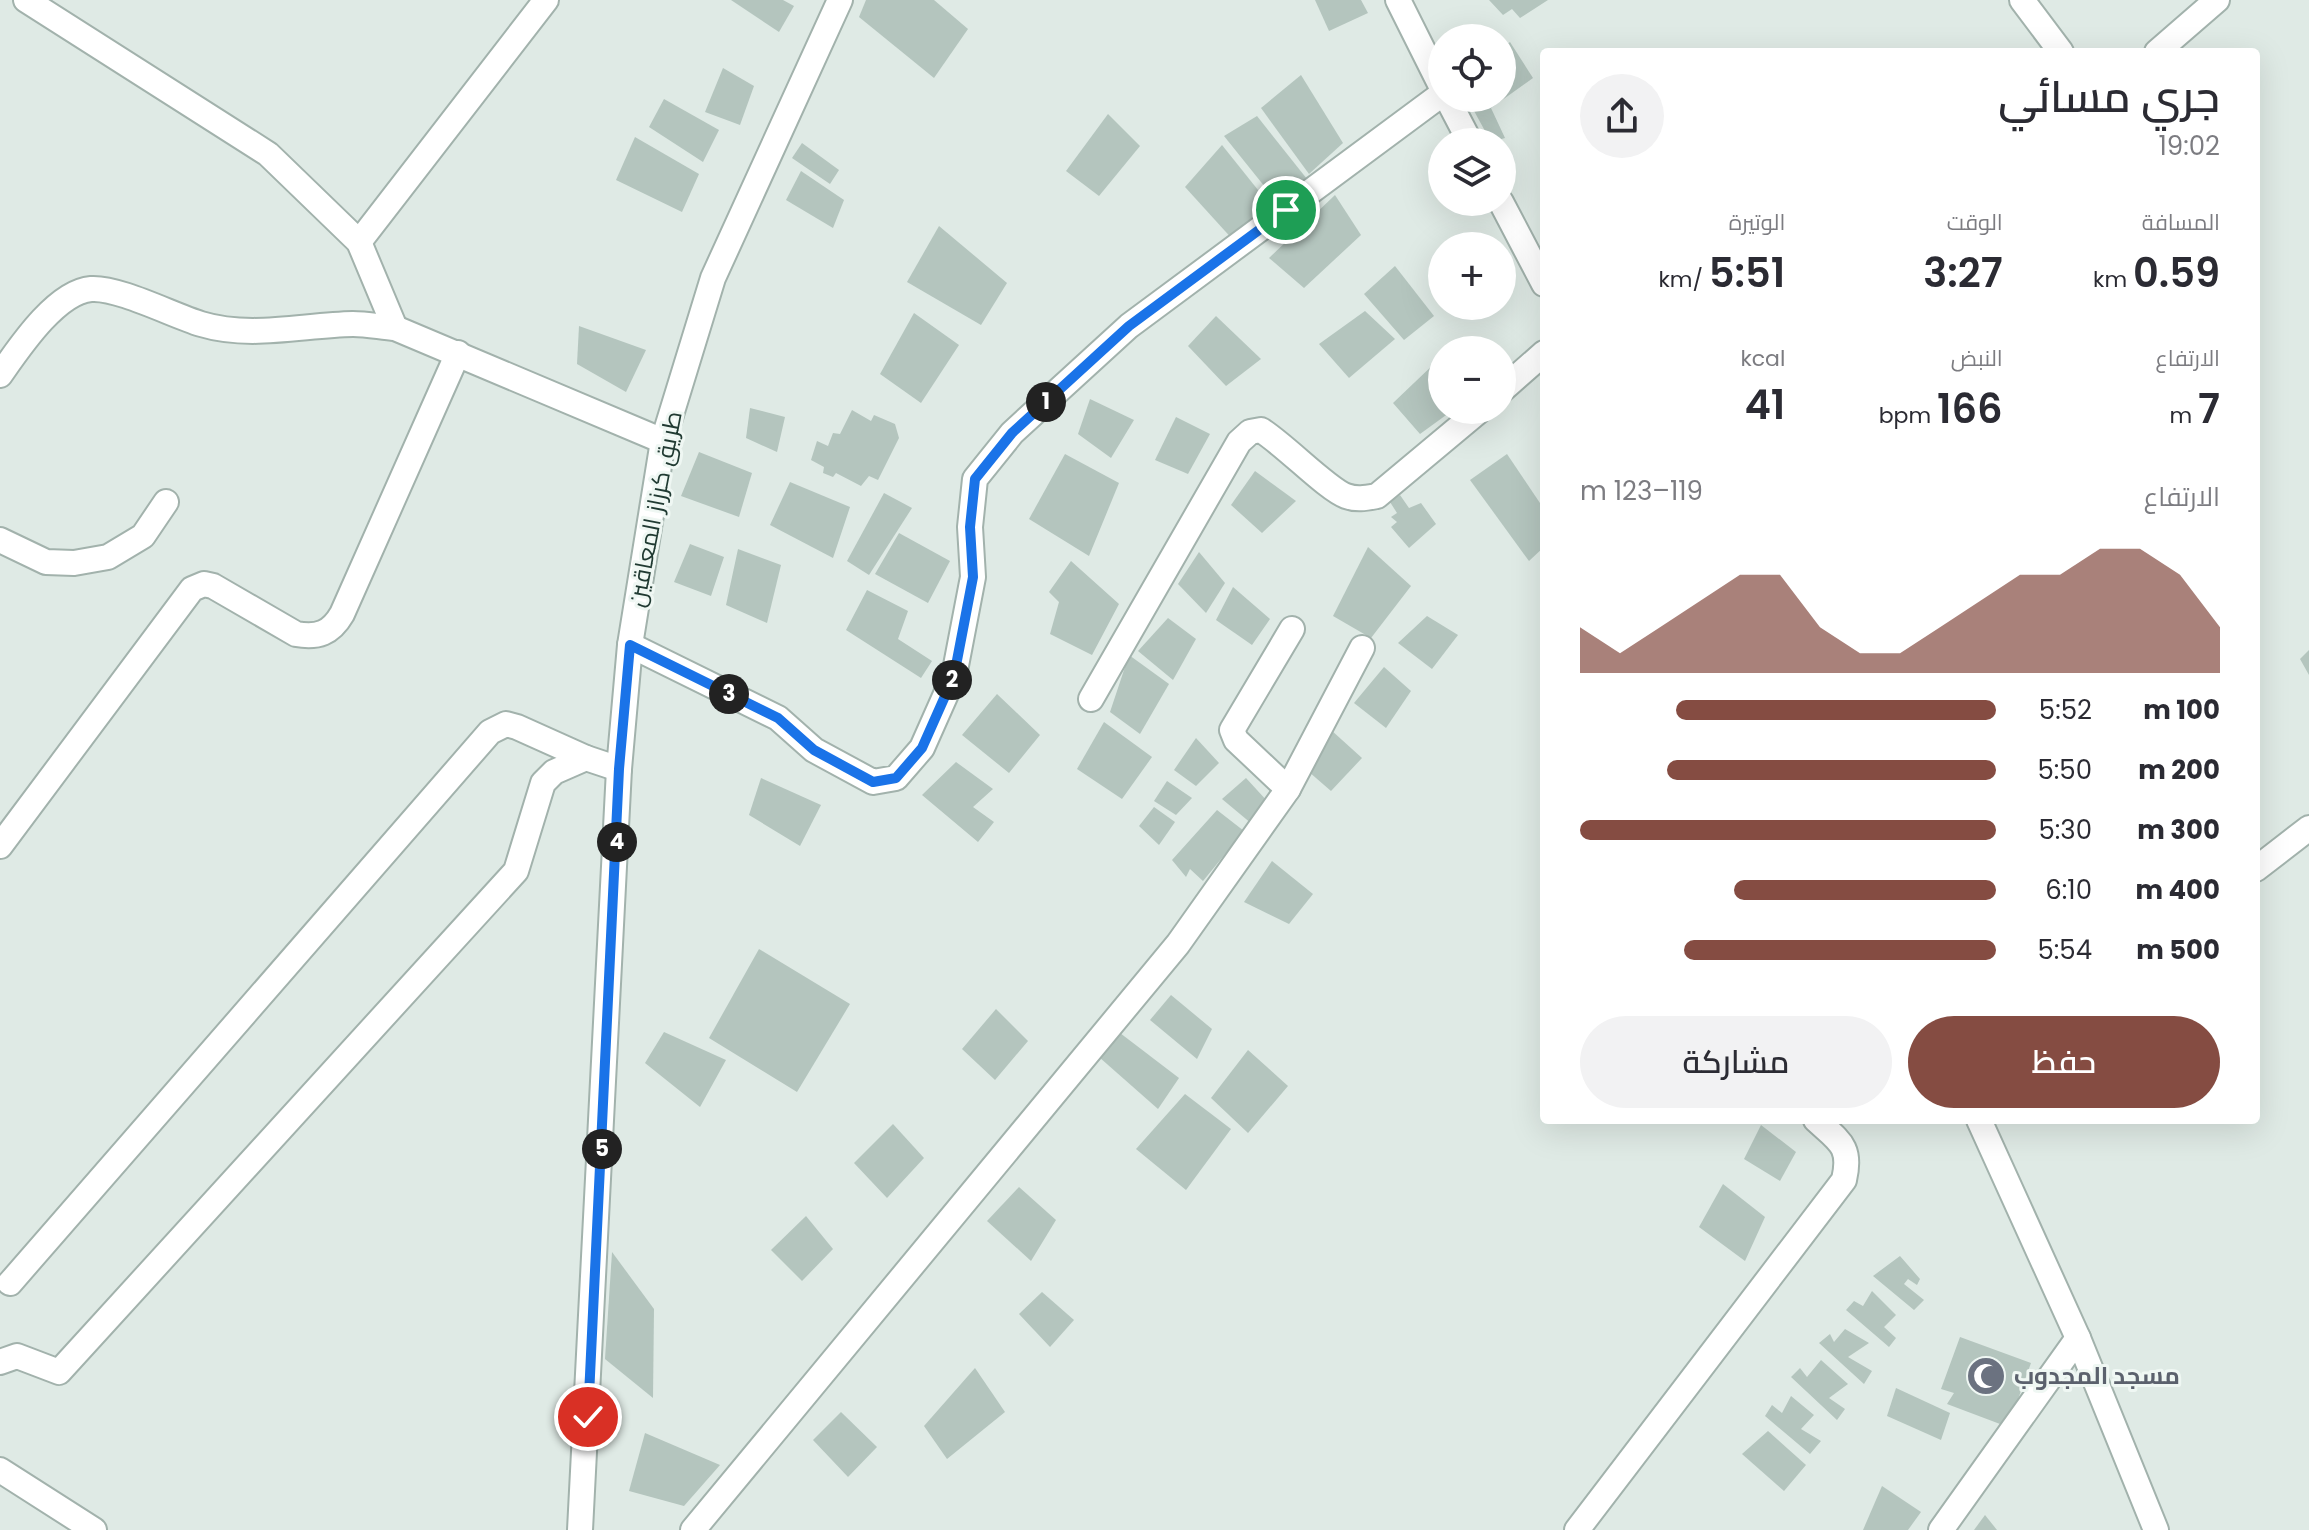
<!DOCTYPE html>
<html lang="ar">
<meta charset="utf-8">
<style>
:root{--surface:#fff;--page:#f2f2f3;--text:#2b2b33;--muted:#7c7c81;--accent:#854c42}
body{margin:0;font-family:Poppins,Cairo,sans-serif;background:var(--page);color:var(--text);direction:rtl;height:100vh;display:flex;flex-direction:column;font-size:30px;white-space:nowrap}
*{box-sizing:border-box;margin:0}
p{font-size:26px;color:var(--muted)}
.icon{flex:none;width:44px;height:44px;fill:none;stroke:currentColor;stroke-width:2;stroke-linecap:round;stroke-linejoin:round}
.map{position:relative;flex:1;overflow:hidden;direction:ltr}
.details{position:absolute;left:1540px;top:48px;width:720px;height:1076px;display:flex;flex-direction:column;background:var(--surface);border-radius:8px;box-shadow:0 8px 32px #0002;direction:rtl}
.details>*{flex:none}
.buttons{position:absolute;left:1428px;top:24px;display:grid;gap:16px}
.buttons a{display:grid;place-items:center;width:88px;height:88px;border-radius:50%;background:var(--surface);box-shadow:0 8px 32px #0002;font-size:40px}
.pin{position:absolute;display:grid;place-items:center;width:68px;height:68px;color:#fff;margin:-34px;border:4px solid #fff;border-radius:50%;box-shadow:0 2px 8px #0007}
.km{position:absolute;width:40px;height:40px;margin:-20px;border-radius:50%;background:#222;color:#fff;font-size:22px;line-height:40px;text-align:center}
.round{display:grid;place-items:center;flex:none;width:84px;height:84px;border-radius:42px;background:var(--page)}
.headline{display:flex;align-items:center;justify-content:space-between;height:136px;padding:0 40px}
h1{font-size:44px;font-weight:600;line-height:60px}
.stats{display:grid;grid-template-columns:repeat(3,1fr);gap:12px;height:136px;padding:8px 40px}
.stats div{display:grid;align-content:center}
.stats b{font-size:40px;font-weight:600}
.stats small{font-size:22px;font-weight:400}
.stats p{font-size:22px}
.chart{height:224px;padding:16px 40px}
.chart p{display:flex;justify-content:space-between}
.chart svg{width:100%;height:144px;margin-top:8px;fill:var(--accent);opacity:.7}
.action{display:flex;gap:16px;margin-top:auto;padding:16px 40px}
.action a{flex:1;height:92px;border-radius:48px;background:var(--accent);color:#fff;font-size:32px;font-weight:600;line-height:92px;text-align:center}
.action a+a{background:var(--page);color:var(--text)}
ul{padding:0 40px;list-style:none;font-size:26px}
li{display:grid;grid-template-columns:128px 96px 1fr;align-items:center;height:60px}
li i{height:20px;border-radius:10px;background:var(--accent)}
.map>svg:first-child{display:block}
</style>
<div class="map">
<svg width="2309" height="1530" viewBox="0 0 2309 1530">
<rect width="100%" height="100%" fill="#dfeae5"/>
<g fill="#b4c5be">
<path d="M731,0H783L794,6L779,32Z"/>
<path d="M866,0H934L968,29L934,78L859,17Z"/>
<path d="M1315,0H1361L1368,13L1329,31Z"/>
<path d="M1489,0H1548L1520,18L1512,9L1503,15Z"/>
<path d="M1510,42L1533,78L1491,108L1505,138L1491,142L1467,98H1502V48Z"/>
<path d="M723,68L754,86L740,125L705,112Z"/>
<path d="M1301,75L1343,143L1309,174L1261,108Z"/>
<path d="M664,99L719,130L703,162L649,127Z"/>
<path d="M1108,114L1140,146L1099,196L1066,171Z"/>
<path d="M1257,116L1307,179L1277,202L1224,136Z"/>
<path d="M635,137L699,174L682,212L616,180Z"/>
<path d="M802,143L839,170L830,184L792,158Z"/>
<path d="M1222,145L1274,210L1235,242L1185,187Z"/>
<path d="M801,171L844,200L833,228L786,200Z"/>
<path d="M1335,195L1361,235L1304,288L1269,258Z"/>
<path d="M939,226L1007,283L981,325L907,282Z"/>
<path d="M1395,266L1434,316L1404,340L1364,294Z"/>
<path d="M1365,311L1395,339L1349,378L1319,344Z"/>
<path d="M914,313L959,345L921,403L880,374Z"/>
<path d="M1216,316L1261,359L1226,386L1188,346Z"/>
<path d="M579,326L646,350L626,392L577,364Z"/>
<path d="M1437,361L1442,367V410H1453L1420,434L1393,403Z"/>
<path d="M1090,399L1134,420L1111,458L1078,434Z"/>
<path d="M750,408L785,417L777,452L746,438Z"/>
<path d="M852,410L871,421L874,415L895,424L899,438L878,480L869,476L861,486L836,473L833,477L823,473L824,467L811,460L817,441L828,446L833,433L840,434Z"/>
<path d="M1176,417L1210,434L1188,474L1155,460Z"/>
<path d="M699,452L752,473L739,517L681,496Z"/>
<path d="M1065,454L1119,483L1089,556L1029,519Z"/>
<path d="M1507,454L1544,509V547L1529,561L1470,480Z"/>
<path d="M1255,471L1296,501L1262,533L1231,505Z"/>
<path d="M790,482L850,507L833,558L770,525Z"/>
<path d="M884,493L912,508L869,575L847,561Z"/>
<path d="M1400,495L1409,508L1421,503L1436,524L1409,548L1391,527L1397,522L1391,517L1397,513L1390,502Z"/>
<path d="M899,533L950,561L928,603L875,574Z"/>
<path d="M690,544L724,557L711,596L674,582Z"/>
<path d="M1368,547L1411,586L1371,638L1333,616Z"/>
<path d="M738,549L781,565L767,623L726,605Z"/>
<path d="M1199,552L1225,583L1206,613L1178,584Z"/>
<path d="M1071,561L1119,604L1092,655L1050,634L1059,602L1049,592Z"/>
<path d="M1233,587L1270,619L1252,645L1216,620Z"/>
<path d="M867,590L908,611L898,639L932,661L921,678L846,630Z"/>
<path d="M1427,616L1458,635L1432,669L1398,643Z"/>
<path d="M1168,618L1196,639L1173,680L1138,651Z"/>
<path d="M2309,650V675L2300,659Z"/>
<path d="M1129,655L1169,684L1140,734L1110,712Z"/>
<path d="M1384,667L1411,691L1386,728L1354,703Z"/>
<path d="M997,694L1040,735L1009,773L962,735Z"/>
<path d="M1104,722L1152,757L1122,799L1077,769Z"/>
<path d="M1331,730L1362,758L1331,791L1301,765Z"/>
<path d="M1196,738L1219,763L1196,786L1174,770Z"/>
<path d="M956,762L993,789L973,807L994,822L978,842L922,795Z"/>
<path d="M761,778L821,805L800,846L749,815Z"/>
<path d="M1246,778L1268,802L1252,824L1222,799Z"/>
<path d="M1167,781L1192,798L1176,815L1154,801Z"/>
<path d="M1154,807L1175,822L1159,845L1139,826Z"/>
<path d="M1217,810L1244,831L1203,881L1190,869L1186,877L1172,860Z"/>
<path d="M1272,861L1313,894L1289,924L1244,902Z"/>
<path d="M759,949L850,1004L797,1092L709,1038Z"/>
<path d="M1171,995L1212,1029L1197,1059L1150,1020Z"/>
<path d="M996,1009L1028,1041L995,1080L962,1049Z"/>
<path d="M664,1032L726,1060L700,1107L645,1063Z"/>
<path d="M1120,1033L1179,1078L1158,1109L1099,1057Z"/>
<path d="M1248,1050L1288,1086L1248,1133L1211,1098Z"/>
<path d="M1185,1094L1231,1129L1186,1190L1136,1149Z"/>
<path d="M893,1124L924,1158L887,1198L854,1163Z"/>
<path d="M1761,1125L1796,1152L1780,1181L1744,1159Z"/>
<path d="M1723,1184L1765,1217L1745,1261L1699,1227Z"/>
<path d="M1019,1187L1056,1220L1031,1261L987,1221Z"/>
<path d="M806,1216L833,1249L802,1281L771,1250Z"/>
<path d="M612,1252L654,1309L653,1398L605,1359Z"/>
<path d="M1900,1256L1920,1279L1917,1285L1908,1279L1904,1284L1924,1300L1914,1310L1873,1276Z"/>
<path d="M1872,1291L1896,1315L1884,1327L1896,1338L1889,1347L1846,1310L1854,1301L1863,1306Z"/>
<path d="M1042,1292L1074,1320L1050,1347L1019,1314Z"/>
<path d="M1845,1329L1869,1343L1848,1357L1872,1371L1864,1384L1819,1343L1830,1334L1834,1342Z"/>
<path d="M1960,1337L2031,1363L2008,1427L1947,1404L1954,1393L1941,1389Z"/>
<path d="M1821,1360L1848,1384L1829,1398L1845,1409L1837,1420L1791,1377L1800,1368L1807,1377Z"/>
<path d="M975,1368L1005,1412L947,1459L924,1426Z"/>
<path d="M1896,1388L1950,1413L1941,1440L1887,1416Z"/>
<path d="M1791,1396L1814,1415L1801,1429L1821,1441L1810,1454L1765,1416L1772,1405L1782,1413Z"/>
<path d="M841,1412L877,1447L848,1477L813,1440Z"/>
<path d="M1768,1431L1806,1465L1784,1491L1742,1454Z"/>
<path d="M645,1433L720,1465L684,1506L629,1491Z"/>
<path d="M1882,1486L1921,1512L1908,1530H1863Z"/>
<path d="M1985,1515L1997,1530H1974Z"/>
</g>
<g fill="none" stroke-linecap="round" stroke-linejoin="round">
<g stroke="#a2b2ac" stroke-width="28">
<g id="minor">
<path d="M26,0L268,154L359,242L395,328"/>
<path d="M1398,0L1442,88"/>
<path d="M2022,0L2061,52"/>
<path d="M2157,52L2217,0"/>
<path d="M1447,98L1470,142"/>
<path d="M1501,202L1544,284"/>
<path d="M359,242L546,0"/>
<path d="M0,375C19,348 56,292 91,289C118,287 172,315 201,324C250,339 303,325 353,324C367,324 381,327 395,328L663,441"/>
<path d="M1502,390L1544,353"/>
<path d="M0,540L46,562L74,563L108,557L143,536L166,502"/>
<path d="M630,645L778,718L814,750L873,782L896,778L922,748L954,676L973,577L970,527L975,479L1012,433L1129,326L1442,94"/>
<path d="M1091,699L1239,442L1250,432L1261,430C1285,445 1327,489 1346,496C1357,500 1366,498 1377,496L1480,410"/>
<path d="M1288,789L1236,740L1232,730L1292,629"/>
<path d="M0,846L192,589L204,584L213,586L296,634C318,638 331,633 342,614L458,353"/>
<path d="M2256,869L2309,828"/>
<path d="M1979,1120L2078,1338L2156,1530"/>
<path d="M10,1283L490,732L506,724L517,727L586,758"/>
<path d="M0,1362L17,1356L59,1372L516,871L543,783L554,772L586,758L619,769"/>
<path d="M0,1470L94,1530"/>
<path d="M580,1530L619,769L630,645L663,441L713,278L840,0"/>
<path d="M693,1530L1178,944L1288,789L1362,648"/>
<path d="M1577,1530L1844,1180C1852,1146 1839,1141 1816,1120"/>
<path d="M1941,1530L2078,1338"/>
</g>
</g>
<use href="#minor" stroke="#fff" stroke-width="24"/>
</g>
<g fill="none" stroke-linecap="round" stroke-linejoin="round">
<g stroke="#fff" stroke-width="16">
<path id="route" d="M588,1417L619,769L630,645L778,718L814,750L873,782L896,778L922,748L954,676L973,577L970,527L975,479L1012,433L1129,326L1286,210"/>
</g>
<use href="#route" stroke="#1a73e8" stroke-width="10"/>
</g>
<defs>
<g id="mosque-disc" transform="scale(2)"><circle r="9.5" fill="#6b7280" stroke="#eff7f3"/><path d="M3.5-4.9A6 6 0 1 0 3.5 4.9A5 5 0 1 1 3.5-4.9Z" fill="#fff"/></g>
</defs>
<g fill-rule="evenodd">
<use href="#mosque-disc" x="1986" y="1376"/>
</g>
<g text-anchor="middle" stroke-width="6" stroke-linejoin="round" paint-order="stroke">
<g font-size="24" fill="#203a32" stroke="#eff7f3">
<text transform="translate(655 509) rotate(-79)" y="8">طريق كرزاز المعاقين</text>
</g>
<g font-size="24" font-weight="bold" fill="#5b616d" stroke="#eff7f3" text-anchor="start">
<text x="2014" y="1384">مسجد المجدوب</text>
</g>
</g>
</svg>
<div class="buttons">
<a><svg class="icon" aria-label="locate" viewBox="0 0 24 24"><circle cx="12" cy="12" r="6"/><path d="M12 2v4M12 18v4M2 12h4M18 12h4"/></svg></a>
<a><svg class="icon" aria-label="layers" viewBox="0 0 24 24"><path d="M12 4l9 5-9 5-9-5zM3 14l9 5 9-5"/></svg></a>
<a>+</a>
<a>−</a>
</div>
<div class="pin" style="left:1286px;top:210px;background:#1e9e55"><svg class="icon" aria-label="arrive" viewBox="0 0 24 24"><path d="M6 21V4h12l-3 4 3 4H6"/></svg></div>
<div class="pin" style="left:588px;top:1417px;background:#d93025"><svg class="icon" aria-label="check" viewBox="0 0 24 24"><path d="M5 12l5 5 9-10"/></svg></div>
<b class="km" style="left:1046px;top:402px">1</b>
<b class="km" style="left:952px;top:680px">2</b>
<b class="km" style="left:729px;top:694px">3</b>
<b class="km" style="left:617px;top:842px">4</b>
<b class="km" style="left:602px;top:1149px">5</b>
<section class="details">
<div class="headline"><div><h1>جري مسائي</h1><p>19:02</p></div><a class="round"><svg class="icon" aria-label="share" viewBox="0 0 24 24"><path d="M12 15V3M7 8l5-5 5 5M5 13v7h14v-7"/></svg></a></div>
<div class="stats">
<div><p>المسافة</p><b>0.59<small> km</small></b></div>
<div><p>الوقت</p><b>3:27</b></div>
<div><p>الوتيرة</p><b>5:51<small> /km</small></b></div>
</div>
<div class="stats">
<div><p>الارتفاع</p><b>7<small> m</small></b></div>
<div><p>النبض</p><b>166<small> bpm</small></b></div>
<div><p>kcal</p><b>41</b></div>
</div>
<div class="chart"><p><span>الارتفاع</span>119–123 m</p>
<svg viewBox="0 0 160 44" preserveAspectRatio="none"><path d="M0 44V30L10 38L20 30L30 22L40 14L50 14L60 30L70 38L80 38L90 30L100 22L110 14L120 14L130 6L140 6L150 14L160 30V44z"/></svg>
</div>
<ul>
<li><b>100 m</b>5:52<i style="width:77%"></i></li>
<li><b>200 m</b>5:50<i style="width:79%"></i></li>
<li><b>300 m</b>5:30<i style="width:100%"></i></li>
<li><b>400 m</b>6:10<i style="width:63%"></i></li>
<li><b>500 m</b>5:54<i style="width:75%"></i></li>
</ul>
<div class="action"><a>حفظ</a><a>مشاركة</a></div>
</section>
</div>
